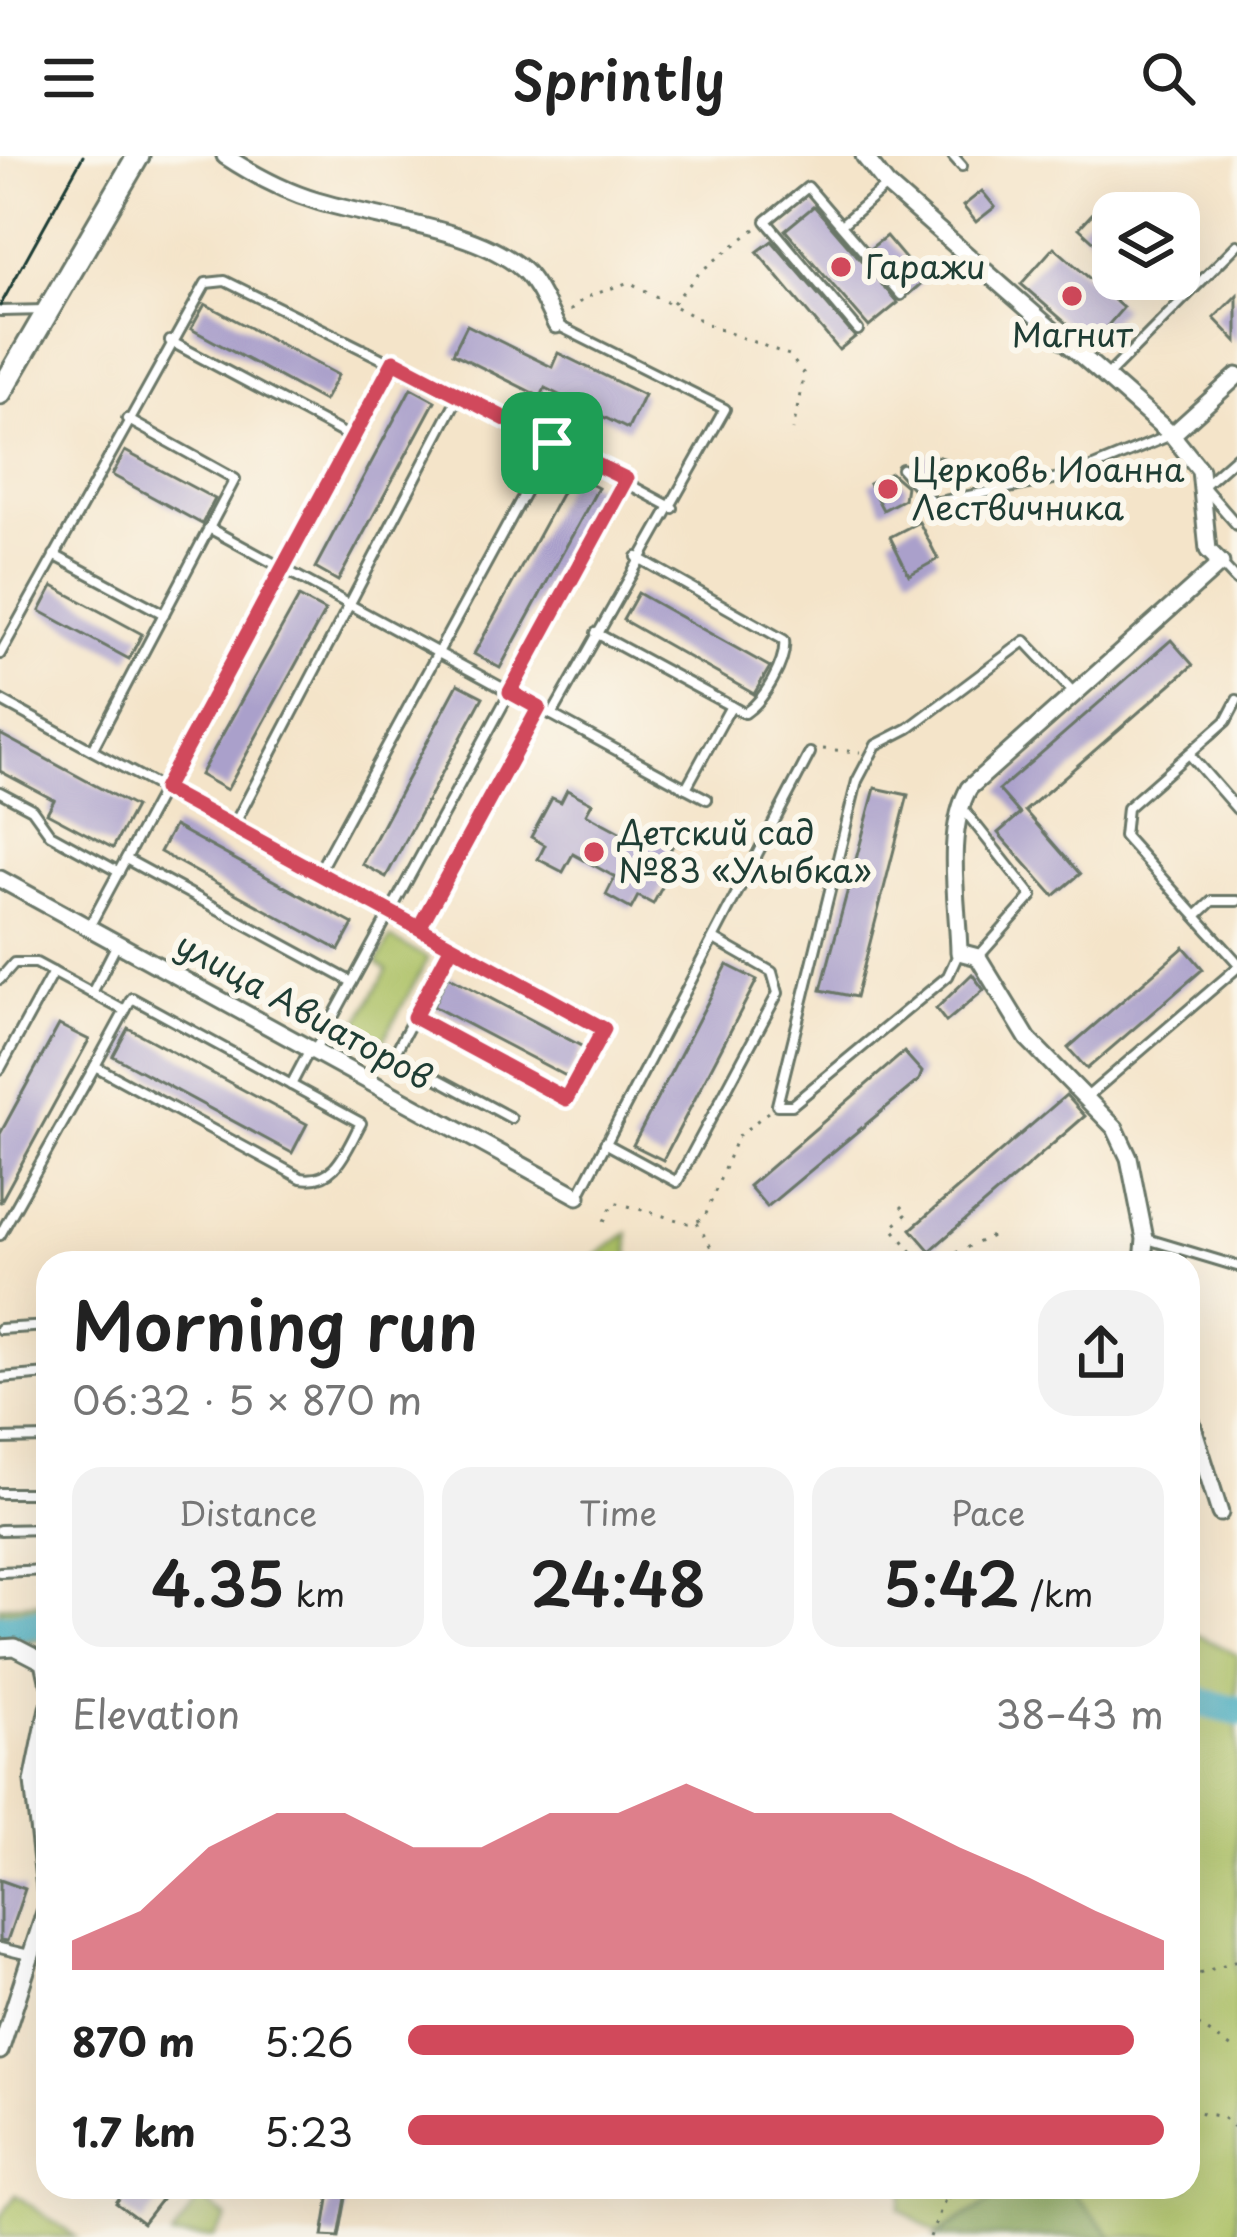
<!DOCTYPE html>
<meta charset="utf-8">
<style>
:root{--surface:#fff;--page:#f2f2f2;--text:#222;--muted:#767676;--accent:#d1495b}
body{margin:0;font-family:"Playpen Sans",sans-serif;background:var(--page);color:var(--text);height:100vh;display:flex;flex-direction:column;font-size:45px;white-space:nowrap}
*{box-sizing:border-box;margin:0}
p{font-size:39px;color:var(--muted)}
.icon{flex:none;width:66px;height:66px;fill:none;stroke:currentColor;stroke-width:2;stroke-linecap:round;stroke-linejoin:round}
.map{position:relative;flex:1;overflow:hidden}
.panel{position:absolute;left:36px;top:1095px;width:1164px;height:948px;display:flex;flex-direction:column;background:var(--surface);border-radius:36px;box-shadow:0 12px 48px #0002}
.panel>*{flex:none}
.fabs{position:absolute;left:1092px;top:36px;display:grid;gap:24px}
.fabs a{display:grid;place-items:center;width:108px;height:108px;border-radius:24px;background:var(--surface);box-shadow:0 12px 48px #0002;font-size:60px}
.pin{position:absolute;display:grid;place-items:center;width:102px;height:102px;color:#fff;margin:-51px;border-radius:24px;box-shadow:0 6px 18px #0006}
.round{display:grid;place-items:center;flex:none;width:126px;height:126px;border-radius:36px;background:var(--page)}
.summary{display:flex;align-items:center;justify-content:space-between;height:204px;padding:0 36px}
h1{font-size:66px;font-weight:600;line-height:90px}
.metrics{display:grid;grid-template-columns:repeat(3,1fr);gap:18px;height:204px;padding:12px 36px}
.metrics div{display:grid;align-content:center;border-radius:30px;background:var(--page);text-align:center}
.metrics b{font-size:60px;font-weight:600}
.metrics small{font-size:33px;font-weight:400}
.metrics p{font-size:33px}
.chart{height:336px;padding:24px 36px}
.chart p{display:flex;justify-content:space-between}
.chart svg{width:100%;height:216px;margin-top:12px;fill:var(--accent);opacity:.7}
ul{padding:0 36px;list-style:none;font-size:39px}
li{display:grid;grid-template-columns:192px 144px 1fr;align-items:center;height:90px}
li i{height:30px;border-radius:15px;background:var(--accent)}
header{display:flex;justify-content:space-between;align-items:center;height:156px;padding:0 36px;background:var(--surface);font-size:54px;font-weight:600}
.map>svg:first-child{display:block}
</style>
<header><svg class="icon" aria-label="menu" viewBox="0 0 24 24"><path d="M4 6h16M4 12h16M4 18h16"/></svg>Sprintly<svg class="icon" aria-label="search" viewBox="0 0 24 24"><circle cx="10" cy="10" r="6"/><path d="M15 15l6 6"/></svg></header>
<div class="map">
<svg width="1237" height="2081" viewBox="0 0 1237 2081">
<rect width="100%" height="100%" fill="#fbf7ec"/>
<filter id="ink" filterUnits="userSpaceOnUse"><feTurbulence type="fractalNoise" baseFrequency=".00833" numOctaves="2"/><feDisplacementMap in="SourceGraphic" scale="24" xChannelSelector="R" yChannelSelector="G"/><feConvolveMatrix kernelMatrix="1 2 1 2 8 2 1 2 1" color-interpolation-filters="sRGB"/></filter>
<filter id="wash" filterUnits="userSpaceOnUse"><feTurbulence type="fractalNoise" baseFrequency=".004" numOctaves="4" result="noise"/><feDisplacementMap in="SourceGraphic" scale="48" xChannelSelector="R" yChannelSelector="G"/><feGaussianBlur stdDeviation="2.7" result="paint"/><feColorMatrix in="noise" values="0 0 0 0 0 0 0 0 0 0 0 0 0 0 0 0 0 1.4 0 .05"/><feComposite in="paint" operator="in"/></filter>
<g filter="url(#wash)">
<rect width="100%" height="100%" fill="#f4e4c9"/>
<g fill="#abc064" stroke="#657e4c" stroke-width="3">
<path d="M390,782L428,802L382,887L355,872L387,814L377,807Z"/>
<path d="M628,1077L630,1107H585Z"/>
<path d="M1188,1474L1237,1499V2081H1113L1068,2031H1188Z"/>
<path d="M905,2031H1013L936,2077L900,2053Z"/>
<path d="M16,2039L76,2081H0V2062Z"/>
<path d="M200,2042L227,2062L214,2081H172Z"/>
</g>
<g fill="#88a65a" stroke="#547247" stroke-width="3">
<path d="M48,1446V1484L0,1487V1450Z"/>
<path d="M1013,2031H1068L1113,2081H935Z"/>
</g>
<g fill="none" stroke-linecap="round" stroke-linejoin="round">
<g stroke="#3ea9be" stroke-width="30">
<path d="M0,1472L48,1465"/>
<path d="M1188,1535L1194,1545L1237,1555"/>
</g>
</g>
<g id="blocks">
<g fill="#aaa0cb">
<path d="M982,35L995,51L976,66L963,50Z"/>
<path d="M814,50L898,147L869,171L785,74Z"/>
<path d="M1113,56V103L1079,72L1092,58L1102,68Z"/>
<path d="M886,80L924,125L909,138L871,92Z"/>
<path d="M772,85L855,181L839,194L757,96Z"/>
<path d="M1054,91L1123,152L1091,189L1021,128Z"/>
<path d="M1237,139V186L1214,162Z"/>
<path d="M205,148L338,219L324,245L191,173Z"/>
<path d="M467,169L552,211L558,197L644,239L628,273L545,232L541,241L453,197Z"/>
<path d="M411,232L435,245L338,425L315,412Z"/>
<path d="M125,295L215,343L202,368L112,319Z"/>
<path d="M927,298L944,302L940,319L923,316Z"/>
<path d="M891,317L906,330L904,343L883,354L869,328Z"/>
<path d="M572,318L598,332L500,512L474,498Z"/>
<path d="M919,366L938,403L909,419L890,381Z"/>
<path d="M53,430L142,478L129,503L40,455Z"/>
<path d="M638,437L770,511L754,538L623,464Z"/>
<path d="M299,441L325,455L227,634L200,619Z"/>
<path d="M1171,484L1193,509L1025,655L1080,718L1054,740L998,677L1020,658L999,634Z"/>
<path d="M458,528L483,541L386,721L362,708Z"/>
<path d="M0,578L135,651L113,692L47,657L54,644L0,615Z"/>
<path d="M875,632L908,639L856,841L821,834Z"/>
<path d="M567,634L592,647L586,658L642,688L647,678L672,691L665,704L674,709L653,748L638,740L631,753L606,739L615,721L573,698L563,716L538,703L545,689L531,681L552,642L561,646Z"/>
<path d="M174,670L353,768L339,794L160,696Z"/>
<path d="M1184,791L1203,813L1087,913L1068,892Z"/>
<path d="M727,809L757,824L663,1004L633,989Z"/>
<path d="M972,818L984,834L946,866L936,853Z"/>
<path d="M448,820L583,891L568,921L433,850Z"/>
<path d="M59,869L89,884L0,1047V978Z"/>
<path d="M128,872L307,968L292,997L113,900Z"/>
<path d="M904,896L922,916L919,924L767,1051L749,1030Z"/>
<path d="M1066,939L1085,960L930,1095L911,1073Z"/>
<path d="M0,1724L25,1733L7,1785L0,1784Z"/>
<path d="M127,2031H171L143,2067L116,2047Z"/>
<path d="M331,2031H348L339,2081L323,2080Z"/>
</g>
</g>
</g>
<g filter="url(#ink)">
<use href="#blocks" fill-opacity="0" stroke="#6a7768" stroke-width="3"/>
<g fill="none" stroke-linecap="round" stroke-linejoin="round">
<g stroke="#6a7768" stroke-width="14">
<g id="lane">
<path d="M953,0L962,10"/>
<path d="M841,69L886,30"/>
<path d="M0,155L46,154"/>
<path d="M858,174L766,65L808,31L901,139"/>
<path d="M170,185L352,282"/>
<path d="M1107,220L1237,89"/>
<path d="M1237,300L1203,330L1237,369"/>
<path d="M902,313L933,347L1074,319L1171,279"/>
<path d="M209,372L686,632L731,550"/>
<path d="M54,399L164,458"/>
<path d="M1222,409L1237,425"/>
<path d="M596,477L740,555L745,557C764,545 787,505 784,484L637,401"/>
<path d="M0,498L206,127L225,125L552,287"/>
<path d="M0,544C201,654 402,763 604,873L566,943L414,861L452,790"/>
<path d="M1237,544L1226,565L1127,652L1124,680L1237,806"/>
<path d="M552,559L725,253L557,169"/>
<path d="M92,594L235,323L127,263"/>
<path d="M1189,598L1237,653"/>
<path d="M686,632L707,643"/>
<path d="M0,636L32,653L50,678L119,716"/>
<path d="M964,654L1032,740L979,800"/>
<path d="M233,671L459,239"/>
<path d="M126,703L352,826"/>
<path d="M318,717L552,287L673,352"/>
<path d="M1196,760L1212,745H1237"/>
<path d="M90,769L394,205"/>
<path d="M419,772L539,552"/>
<path d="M959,796L948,820L792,949H777L857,625L876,589L909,572L1025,485L1074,537"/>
<path d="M0,823L14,807H36L125,855"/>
<path d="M92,837L117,788"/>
<path d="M132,842L361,967C346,994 336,1028 301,1022L95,910Z"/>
<path d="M414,861L394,899L511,962"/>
<path d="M314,896L626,323"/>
<path d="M0,913L53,816"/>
<path d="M291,929L310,893"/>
<path d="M1088,940L1237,812"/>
<path d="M605,987L677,1026L778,837L772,816L714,783"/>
<path d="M579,1039L810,597"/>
<path d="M0,1079L95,910"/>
<path d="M1147,1083L1237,1110"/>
<path d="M0,1173L48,1170"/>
<path d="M0,1222L48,1218"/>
<path d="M0,1283L48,1282"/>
<path d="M0,1337H48"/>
<path d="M0,1374L48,1373"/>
<path d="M0,1416L48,1414"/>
<path d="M0,1792L29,1799"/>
</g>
</g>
<g stroke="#6a7768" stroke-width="21">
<g id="street">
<path d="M225,0C254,19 283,35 317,45C376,63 475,72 522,113C537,126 547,151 556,169"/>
<path d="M864,0L887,29L1172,279L1200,314L1208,394L1221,407L969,632C944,676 958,747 959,796L978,801L1028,883L1115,972L1129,1002L1145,1083L1143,1107"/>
<path d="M1172,279L1237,220"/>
<path d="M0,723L578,1040"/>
<path d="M1188,1255L1220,1357"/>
<path d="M0,1492L15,1491L44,1506L48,1524"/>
<path d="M0,1895L47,1750L33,1626L48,1552"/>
</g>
</g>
<g stroke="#6a7768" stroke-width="27">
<path id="secondary" d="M0,237L138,0"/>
</g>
<g stroke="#6a7768" stroke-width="3" stroke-dasharray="3 9" stroke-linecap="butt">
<path d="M673,147L701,115L755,73"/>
<path d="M570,155L584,142L629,126L713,171L789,199L804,218L793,274"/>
<path d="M823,593L860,596"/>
<path d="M901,1050L908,1057L892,1071L921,1107"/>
<path d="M604,1065L614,1046L688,1067L704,1063L737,981L768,956"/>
<path d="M697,1067L720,1107"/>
<path d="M934,1107L998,1077"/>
<path d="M1188,1822L1237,1804"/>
<path d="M1188,1863L1237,1895"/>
<path d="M1188,1954L1222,1961L1237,1973"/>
<path d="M947,2042L970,2031"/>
<path d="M930,2081L950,2031"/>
</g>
<use href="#lane" stroke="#fff" stroke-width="8"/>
<use href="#street" stroke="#fff" stroke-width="15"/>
<use href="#secondary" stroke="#fff" stroke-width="21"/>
<path stroke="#1f3d34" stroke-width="3" d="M0,150L83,0"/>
</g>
</g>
<g fill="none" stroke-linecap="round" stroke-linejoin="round" filter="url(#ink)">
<g stroke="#fff" stroke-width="24">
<path id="route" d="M552,287L394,205L164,633C310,713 457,793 604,873L566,943L414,861L452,790L419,772L539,552L510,536L626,323L552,287"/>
</g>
<use href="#route" stroke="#d1495b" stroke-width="15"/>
</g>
<g fill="#d1495b" stroke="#fbf7ec" stroke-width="4.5">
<circle cx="841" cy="111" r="12"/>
<circle cx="1072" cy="140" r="12"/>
<circle cx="888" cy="333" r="12"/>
<circle cx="594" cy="696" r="12"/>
</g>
<g text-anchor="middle" stroke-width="12" stroke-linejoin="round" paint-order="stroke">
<g font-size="33" fill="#1f3d34" stroke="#fbf7ec" text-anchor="start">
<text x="865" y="123">Гаражи</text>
<text x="1072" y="191" text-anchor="middle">Магнит</text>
<text x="912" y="326">Церковь Иоанна<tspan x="912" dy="38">Лествичника</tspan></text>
<text x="618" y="689">Детский сад<tspan x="618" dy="38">№83 «Улыбка»</tspan></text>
</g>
<g font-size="33" fill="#1f3d34" stroke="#fbf7ec">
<text transform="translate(304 855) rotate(29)" y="12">улица Авиаторов</text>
</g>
</g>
</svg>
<div class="fabs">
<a><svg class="icon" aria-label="layers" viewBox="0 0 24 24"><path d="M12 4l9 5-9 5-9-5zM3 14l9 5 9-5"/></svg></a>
</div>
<div class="pin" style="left:552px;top:287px;background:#1e9e55"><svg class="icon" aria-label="arrive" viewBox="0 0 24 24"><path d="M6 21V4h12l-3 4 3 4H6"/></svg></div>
<section class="panel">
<div class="summary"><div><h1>Morning run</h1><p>06:32 · 5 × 870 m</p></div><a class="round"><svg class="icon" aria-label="share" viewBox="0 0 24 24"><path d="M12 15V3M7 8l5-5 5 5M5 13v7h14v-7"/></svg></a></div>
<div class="metrics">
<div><p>Distance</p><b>4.35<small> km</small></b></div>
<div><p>Time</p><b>24:48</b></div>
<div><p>Pace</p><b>5:42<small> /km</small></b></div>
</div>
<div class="chart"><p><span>Elevation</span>38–43 m</p>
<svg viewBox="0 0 160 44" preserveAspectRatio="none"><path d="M0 44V38L10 32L20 19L30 12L40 12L50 19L60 19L70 12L80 12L90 6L100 12L110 12L120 12L130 19L140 25L150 32L160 38V44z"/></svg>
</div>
<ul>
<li><b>870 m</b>5:26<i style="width:96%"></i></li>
<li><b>1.7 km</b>5:23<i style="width:100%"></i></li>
</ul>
</section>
</div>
